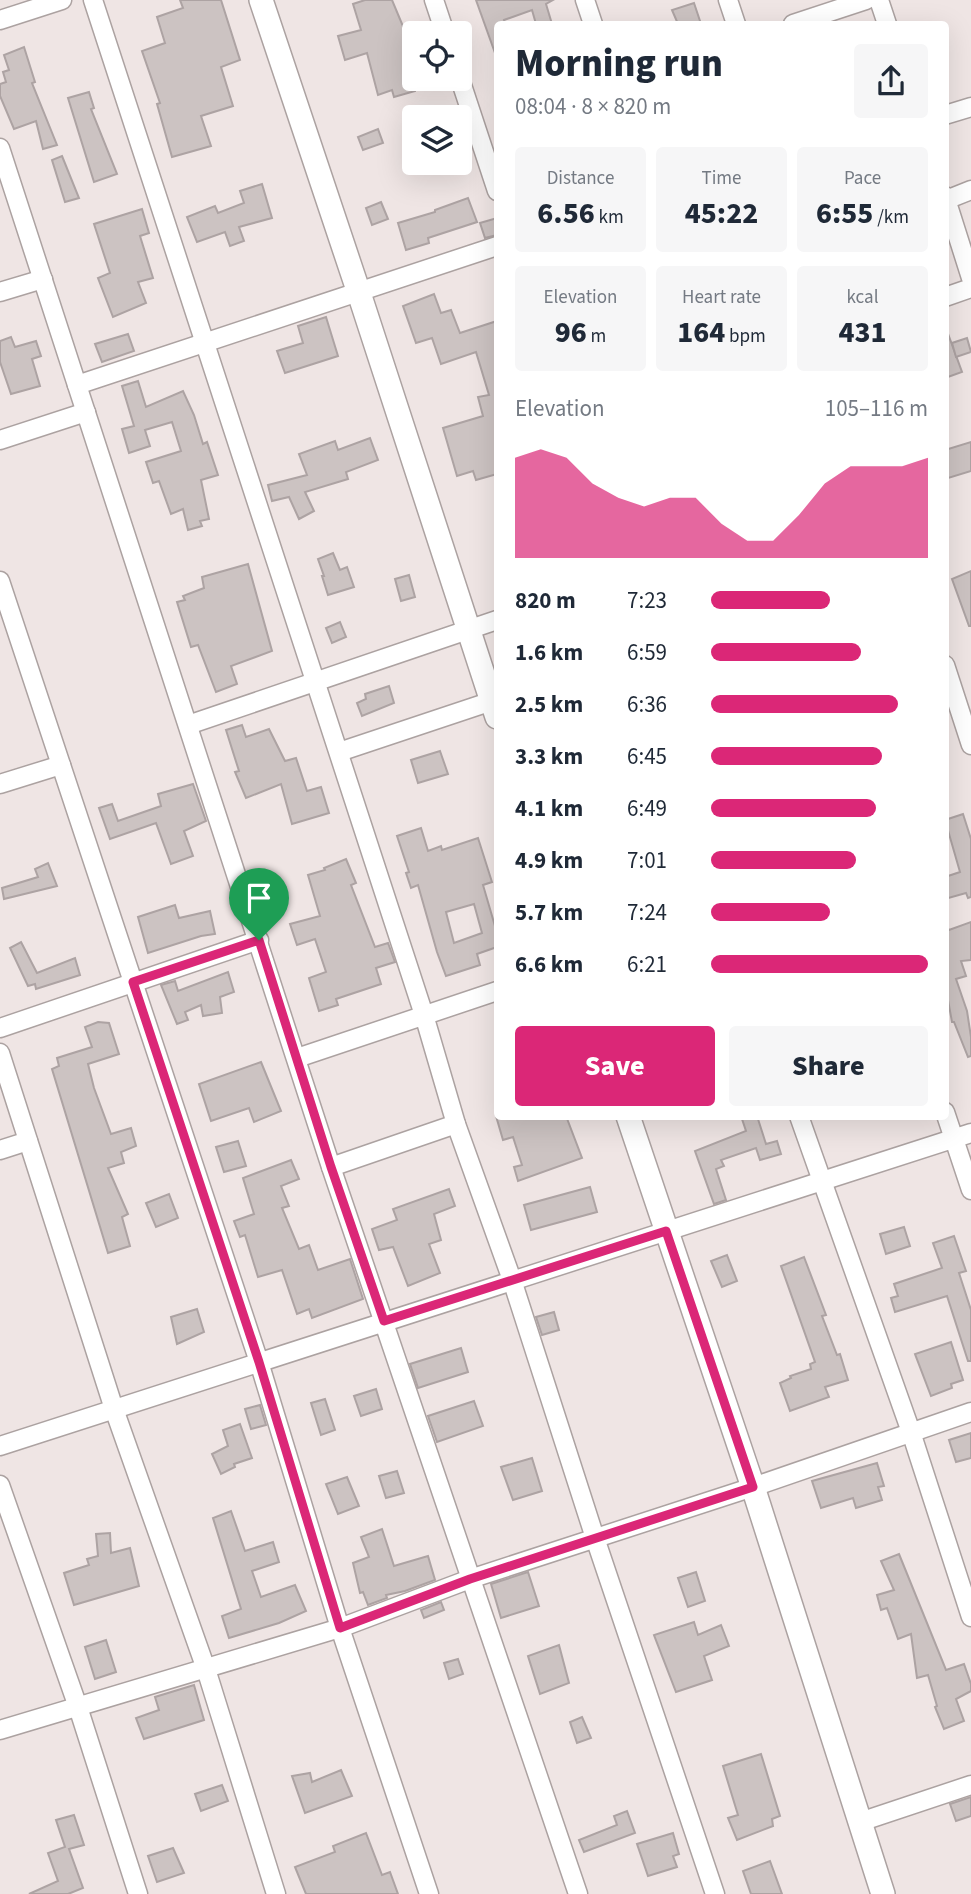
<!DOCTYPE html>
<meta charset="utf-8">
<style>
:root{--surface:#fff;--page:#f6f6f7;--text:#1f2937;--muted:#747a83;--accent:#db2777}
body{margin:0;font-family:"Source Sans 3",sans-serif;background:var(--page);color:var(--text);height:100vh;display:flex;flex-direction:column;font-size:26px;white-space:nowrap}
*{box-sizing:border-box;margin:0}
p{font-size:23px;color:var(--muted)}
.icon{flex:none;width:38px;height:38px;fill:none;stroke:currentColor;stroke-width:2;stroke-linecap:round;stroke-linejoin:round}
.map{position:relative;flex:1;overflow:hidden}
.sheet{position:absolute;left:494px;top:21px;width:455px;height:1099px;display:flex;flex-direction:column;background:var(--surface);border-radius:7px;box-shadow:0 7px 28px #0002}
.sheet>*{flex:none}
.buttons{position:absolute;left:402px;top:21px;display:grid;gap:14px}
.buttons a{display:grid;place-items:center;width:70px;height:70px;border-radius:7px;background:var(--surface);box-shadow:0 7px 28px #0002;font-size:35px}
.pin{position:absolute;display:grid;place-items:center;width:60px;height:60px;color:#fff;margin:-72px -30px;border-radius:50% 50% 50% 0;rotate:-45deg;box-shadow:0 0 7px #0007}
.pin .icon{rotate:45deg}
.round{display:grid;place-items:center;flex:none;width:74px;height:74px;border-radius:7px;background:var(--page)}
.overview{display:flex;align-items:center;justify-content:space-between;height:119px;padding:0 21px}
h1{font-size:38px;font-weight:800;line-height:52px}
.stats{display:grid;grid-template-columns:repeat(3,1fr);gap:10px;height:119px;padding:7px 21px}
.stats div{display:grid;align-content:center;border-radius:7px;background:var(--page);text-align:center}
.stats b{font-size:30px;font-weight:800}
.stats small{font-size:19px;font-weight:400}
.stats p{font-size:19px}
.chart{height:196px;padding:14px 21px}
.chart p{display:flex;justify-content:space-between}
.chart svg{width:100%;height:126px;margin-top:7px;fill:var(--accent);opacity:.7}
.cta{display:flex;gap:14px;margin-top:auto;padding:14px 21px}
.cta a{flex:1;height:80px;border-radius:7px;background:var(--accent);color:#fff;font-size:28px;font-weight:800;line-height:80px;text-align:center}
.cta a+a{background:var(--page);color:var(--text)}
ul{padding:0 21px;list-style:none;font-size:23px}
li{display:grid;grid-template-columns:112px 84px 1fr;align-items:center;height:52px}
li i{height:18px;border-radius:9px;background:var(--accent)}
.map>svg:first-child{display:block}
</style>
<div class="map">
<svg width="971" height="1894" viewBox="0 0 971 1894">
<rect width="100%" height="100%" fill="#efe5e4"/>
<g fill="#ccc3c2" stroke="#ada3a3" stroke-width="2" fill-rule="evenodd">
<path d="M180,0H221L240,60L221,67L233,106L201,116L211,146L172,157L157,104L160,103L142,51L165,43L157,17L183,8Z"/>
<path d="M365,0H392L415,55V91L394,97L392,90L378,95L367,53L345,60L338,36L361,30L353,4Z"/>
<path d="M476,0H553L546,4L552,24H536L532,10L504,20L505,24H497L495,53Z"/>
<path d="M694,3L701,24H678L672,10Z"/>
<path d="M24,47L35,82L32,83L57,145L43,149L36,121L14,129L0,96V84L6,82L3,72L9,70L4,55Z"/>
<path d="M89,92L94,108L91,109L117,174L94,182L68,98Z"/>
<path d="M378,129L383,143L363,150L358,137Z"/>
<path d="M62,156L79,198L65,202L52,160Z"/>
<path d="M262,184L272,218L239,227L244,241L230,246L225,232L197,242L187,217L215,206L218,213L244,203L240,191Z"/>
<path d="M468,198L477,222L428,238L429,243L406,250L398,223L435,212V210Z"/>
<path d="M381,202L388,219L372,225L366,208Z"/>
<path d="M142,209L149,233L140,236L153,278L138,282L146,303L113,317L98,278L110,273L94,224Z"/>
<path d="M497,218V235L485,238L480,223Z"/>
<path d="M434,294L441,313L451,310L460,333L497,321V474L476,480L473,471L457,476L443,428L483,416L478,397L489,395L476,352L441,364L432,338L416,343L403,306Z"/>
<path d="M326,317L338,356L285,373L277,351L303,343L298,326Z"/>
<path d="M945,331H947L962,372L945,378Z"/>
<path d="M128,334L134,351L102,362L95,344Z"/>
<path d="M11,337L15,347L36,341L41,356L32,359L40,386L11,394L0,362V341Z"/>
<path d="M967,338L971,352L956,357L952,343Z"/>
<path d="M138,381L146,407L183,391L194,415L203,444L207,442L218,475L201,480L209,519L200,521L202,526L188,530L183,509L171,514L159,481L153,483L146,462L181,451L172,422L145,430L150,446L129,453L122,429L134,426L122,386Z"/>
<path d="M370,438L378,460L346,472L348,479L305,492L314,511L299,519L289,497L272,501L268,485L307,475L299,454L335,441L338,450Z"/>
<path d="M971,442V471L945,479V450Z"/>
<path d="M333,553L340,570L347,567L354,587L328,595L322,576H324L318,559Z"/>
<path d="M248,564L272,651L231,666L237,684L216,692L198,645L191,647L177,602L185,600L183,596L204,588L202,577Z"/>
<path d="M971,571V626H969L952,579Z"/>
<path d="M409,575L415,597L401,601L395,579Z"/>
<path d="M340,622L346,637L332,643L326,628Z"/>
<path d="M389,686L394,703L362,716L357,703L366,699L365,694Z"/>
<path d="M242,725L246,737L269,729L285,761L296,758L307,791L321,787L329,813L292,824L281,784L246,798L235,772L239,771L226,730Z"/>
<path d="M440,751L448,774L418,783L411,760Z"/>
<path d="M193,784L206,821L184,831L193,856L171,864L156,823L110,839L99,808L112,804L118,821L161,806L158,794Z"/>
<path d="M963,814L971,839V897L968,898L966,893L945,899V877L960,872L945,820Z"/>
<path d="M421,828L428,851L441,846L442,850L478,838L492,882L483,885L497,933V947L477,954L480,965L446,976L437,952L418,885L411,888L406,873L409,872L397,836ZM474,904L482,933L454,943L446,912Z"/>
<path d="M346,859L356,883L351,885L375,947L388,943L395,962L376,968L381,984L336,999L338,1005L319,1011L309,978L326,972L315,939L297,945L290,924L320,916L308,875L325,870L324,868Z"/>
<path d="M48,863L57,886L4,899L2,888L38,877L35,869Z"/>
<path d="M175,905L179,918L210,911L215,934L201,936L148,953L138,917Z"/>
<path d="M971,922V960L961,961L966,976L956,979L967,1011L971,1037V1056L968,1057L954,1022H952L948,1000L945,1001V924L949,930Z"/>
<path d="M21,942L37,973L75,958L80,975L36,989L35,984L28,986L10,948Z"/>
<path d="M228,972L234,992L220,997L222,1013L203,1016L201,1005L185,1012L188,1020L177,1024L161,985L175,981L178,991Z"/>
<path d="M98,1022L109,1023L119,1054L88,1064L94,1088L111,1134L131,1128L136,1146L121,1152L124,1163L108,1168L128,1214L122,1217L130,1246L108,1253L52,1069L59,1066L57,1058L92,1047L85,1027Z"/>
<path d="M261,1062L281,1111L254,1122L249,1108L211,1121L199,1084Z"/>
<path d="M496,1116H566L582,1158L518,1181L514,1167L522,1165L513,1137L503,1140Z"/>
<path d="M741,1116H757L766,1144L777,1141L781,1154L760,1160L756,1148L721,1160L724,1166L716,1169L726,1200L714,1204L695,1151L746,1131Z"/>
<path d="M238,1141L246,1166L224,1172L216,1147Z"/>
<path d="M291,1160L299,1179L281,1186L289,1206L282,1208L299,1249L309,1245L318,1270L350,1259L363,1299L312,1318L309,1309L297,1314L282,1270L258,1277L245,1235L240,1237L234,1221L254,1214L243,1178Z"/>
<path d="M590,1187L597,1212L531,1230L524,1205Z"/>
<path d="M449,1189L455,1206L434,1214L441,1240L429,1244L440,1273L408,1286L393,1247L379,1250L372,1229L397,1220L393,1209Z"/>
<path d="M169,1194L178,1218L156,1227L146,1203Z"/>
<path d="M904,1227L910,1246L886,1254L880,1234Z"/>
<path d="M954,1236L966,1271L959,1273L971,1310V1361H968L947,1296L895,1312L891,1298L898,1296L894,1284L942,1268L933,1243Z"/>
<path d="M727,1255L737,1281L722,1287L711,1261Z"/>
<path d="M804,1257L826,1315L822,1316L837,1355L840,1354L848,1380L825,1387L829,1397L790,1411L780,1383L791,1378L790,1376L811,1369L810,1364L815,1362L781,1266Z"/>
<path d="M197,1309L204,1332L177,1344L171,1317Z"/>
<path d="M554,1312L559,1330L542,1335L536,1317Z"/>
<path d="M951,1342L963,1380L951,1384L952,1388L931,1396L915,1354Z"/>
<path d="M461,1348L468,1372L418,1388L410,1364Z"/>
<path d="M376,1389L382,1409L361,1416L354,1396Z"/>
<path d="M325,1399L335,1430L321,1435L311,1403Z"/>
<path d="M474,1401L483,1426L437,1442L428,1416Z"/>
<path d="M260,1405L266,1425L251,1429L245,1409Z"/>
<path d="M240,1424L252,1458L234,1464L235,1467L221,1474L212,1454L228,1446L223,1430Z"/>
<path d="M971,1433V1458L956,1462L949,1440Z"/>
<path d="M532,1458L542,1491L513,1500L501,1467Z"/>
<path d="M877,1463L884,1486L878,1487L882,1500L856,1508L853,1498L821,1508L812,1481Z"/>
<path d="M397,1471L404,1493L386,1498L379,1476Z"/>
<path d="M347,1477L359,1506L338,1514L326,1484Z"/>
<path d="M231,1511L245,1551L273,1542L279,1562L252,1571L261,1597L295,1585L306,1611L279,1623L229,1638L222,1616L241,1609L213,1518Z"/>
<path d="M382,1529L394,1566L428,1556L435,1580L405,1591L386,1595L387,1598L368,1605L363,1592L360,1593L353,1563L369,1557L361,1537Z"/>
<path d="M110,1533L111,1553L130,1548L139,1586L74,1605L64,1573L89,1565L87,1559L98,1556L96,1534Z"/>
<path d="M899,1554L946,1670L964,1664L971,1684V1691L956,1699L964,1721L944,1729L935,1707L937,1706L928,1675L917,1678L911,1634L898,1639L887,1608L881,1610L877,1595L894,1590L881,1561Z"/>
<path d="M528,1572L539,1606L501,1618L491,1584Z"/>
<path d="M696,1572L705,1601L688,1607L678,1578Z"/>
<path d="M441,1602L444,1610L424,1618L421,1610Z"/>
<path d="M694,1622L698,1635L721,1625L729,1646L704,1656L712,1680L676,1692L654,1635Z"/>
<path d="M106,1640L116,1672L95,1679L85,1647Z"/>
<path d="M559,1645L569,1683L540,1694L528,1656Z"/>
<path d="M458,1659L463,1674L449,1679L444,1663Z"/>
<path d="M194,1685L204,1720L144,1739L136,1718L159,1710L155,1697Z"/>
<path d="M582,1717L591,1738L577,1743L570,1722Z"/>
<path d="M761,1754L780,1816L772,1819L773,1826L737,1840L728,1818L738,1815L723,1766Z"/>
<path d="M341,1770L352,1796L305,1813L292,1776L310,1773L312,1782Z"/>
<path d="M222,1785L228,1801L201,1811L195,1794Z"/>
<path d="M971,1797V1816L956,1821L950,1804Z"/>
<path d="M627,1811L635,1833L584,1852L579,1840L617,1825L614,1816Z"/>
<path d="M74,1815L84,1845L69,1849L83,1888L68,1894H29L58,1881L48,1853L65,1847L56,1820Z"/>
<path d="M366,1833L382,1875L390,1872L398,1894H306L295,1867L335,1852L333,1846Z"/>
<path d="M673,1833L679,1854L673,1856L677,1867L648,1876L637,1844Z"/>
<path d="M173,1848L184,1873L157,1882L148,1856Z"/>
<path d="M770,1861L782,1894H751L743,1871Z"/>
</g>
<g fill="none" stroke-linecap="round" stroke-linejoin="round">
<g stroke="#aca2a1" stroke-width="21">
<g id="minor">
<path d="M93,0L424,1015L456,1124L512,1280L595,1538L715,1894"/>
<path d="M434,0L445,33"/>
<path d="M585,0L593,24"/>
<path d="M728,0L736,24"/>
<path d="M879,0L887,24"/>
<path d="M0,20L62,0"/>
<path d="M793,24L866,0"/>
<path d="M460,79L497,191"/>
<path d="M945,115L971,107"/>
<path d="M0,148L331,1167L578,1894"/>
<path d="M945,196L971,278"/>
<path d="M946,200L971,190"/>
<path d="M0,292L43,279"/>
<path d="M945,297L971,288"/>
<path d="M77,385L497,246"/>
<path d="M0,440L86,412"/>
<path d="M0,581L259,1362L340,1628L429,1894"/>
<path d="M945,665L971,745"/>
<path d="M188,725L497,620"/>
<path d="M339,752L492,701"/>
<path d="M0,784L61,765"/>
<path d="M0,1028L259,940"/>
<path d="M0,1053L114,1409L206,1669L276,1894"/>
<path d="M297,1058L497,991"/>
<path d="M945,1112L971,1190"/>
<path d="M799,1116L911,1432L971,1617"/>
<path d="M0,1150L28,1141"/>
<path d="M331,1167L456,1124"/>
<path d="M0,1446L971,1133"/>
<path d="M0,1485L78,1707L138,1894"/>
<path d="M0,1730L340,1628L470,1579L753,1487L971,1412"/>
<path d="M860,1822L971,1785"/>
</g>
</g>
<g stroke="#aca2a1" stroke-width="26">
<g id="tertiary">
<path d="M261,0L359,293L497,717"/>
<path d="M628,1116L753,1487L883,1894"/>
</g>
</g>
<use href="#minor" stroke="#fff" stroke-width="18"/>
<use href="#tertiary" stroke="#fff" stroke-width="23"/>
</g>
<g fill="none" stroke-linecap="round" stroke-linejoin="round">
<g stroke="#fff" stroke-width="14">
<path id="route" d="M259,940L331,1167L384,1321L666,1231L753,1487L470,1579L340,1628L259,1362L133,982Z"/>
</g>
<use href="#route" stroke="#db2777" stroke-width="9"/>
</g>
</svg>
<div class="buttons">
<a><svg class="icon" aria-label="locate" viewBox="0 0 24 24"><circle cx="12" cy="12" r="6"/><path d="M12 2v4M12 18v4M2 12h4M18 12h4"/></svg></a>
<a><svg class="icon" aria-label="layers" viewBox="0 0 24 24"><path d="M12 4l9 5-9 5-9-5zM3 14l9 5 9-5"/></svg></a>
</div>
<div class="pin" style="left:259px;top:940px;background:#1e9e55"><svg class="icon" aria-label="arrive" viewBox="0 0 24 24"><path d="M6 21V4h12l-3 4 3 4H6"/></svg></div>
<section class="sheet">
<div class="overview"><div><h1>Morning run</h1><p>08:04 · 8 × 820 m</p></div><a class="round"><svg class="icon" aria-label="share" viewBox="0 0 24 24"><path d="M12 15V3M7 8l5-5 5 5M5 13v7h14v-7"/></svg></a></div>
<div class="stats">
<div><p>Distance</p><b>6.56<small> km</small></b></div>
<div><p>Time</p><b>45:22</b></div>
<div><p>Pace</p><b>6:55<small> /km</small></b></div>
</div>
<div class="stats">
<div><p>Elevation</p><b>96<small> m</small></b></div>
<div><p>Heart rate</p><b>164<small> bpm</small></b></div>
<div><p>kcal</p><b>431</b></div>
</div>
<div class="chart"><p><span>Elevation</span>105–116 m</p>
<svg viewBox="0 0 160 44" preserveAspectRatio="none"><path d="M0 44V9L10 6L20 9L30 18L40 23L50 26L60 23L70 23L80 32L90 38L100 38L110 29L120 18L130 12L140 12L150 12L160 9V44z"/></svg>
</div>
<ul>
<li><b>820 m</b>7:23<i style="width:55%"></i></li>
<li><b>1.6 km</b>6:59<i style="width:69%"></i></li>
<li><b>2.5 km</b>6:36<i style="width:86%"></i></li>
<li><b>3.3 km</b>6:45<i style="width:79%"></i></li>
<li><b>4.1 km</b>6:49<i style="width:76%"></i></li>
<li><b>4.9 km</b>7:01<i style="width:67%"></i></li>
<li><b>5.7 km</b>7:24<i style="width:55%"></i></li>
<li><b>6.6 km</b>6:21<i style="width:100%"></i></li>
</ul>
<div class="cta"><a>Save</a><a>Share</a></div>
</section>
</div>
